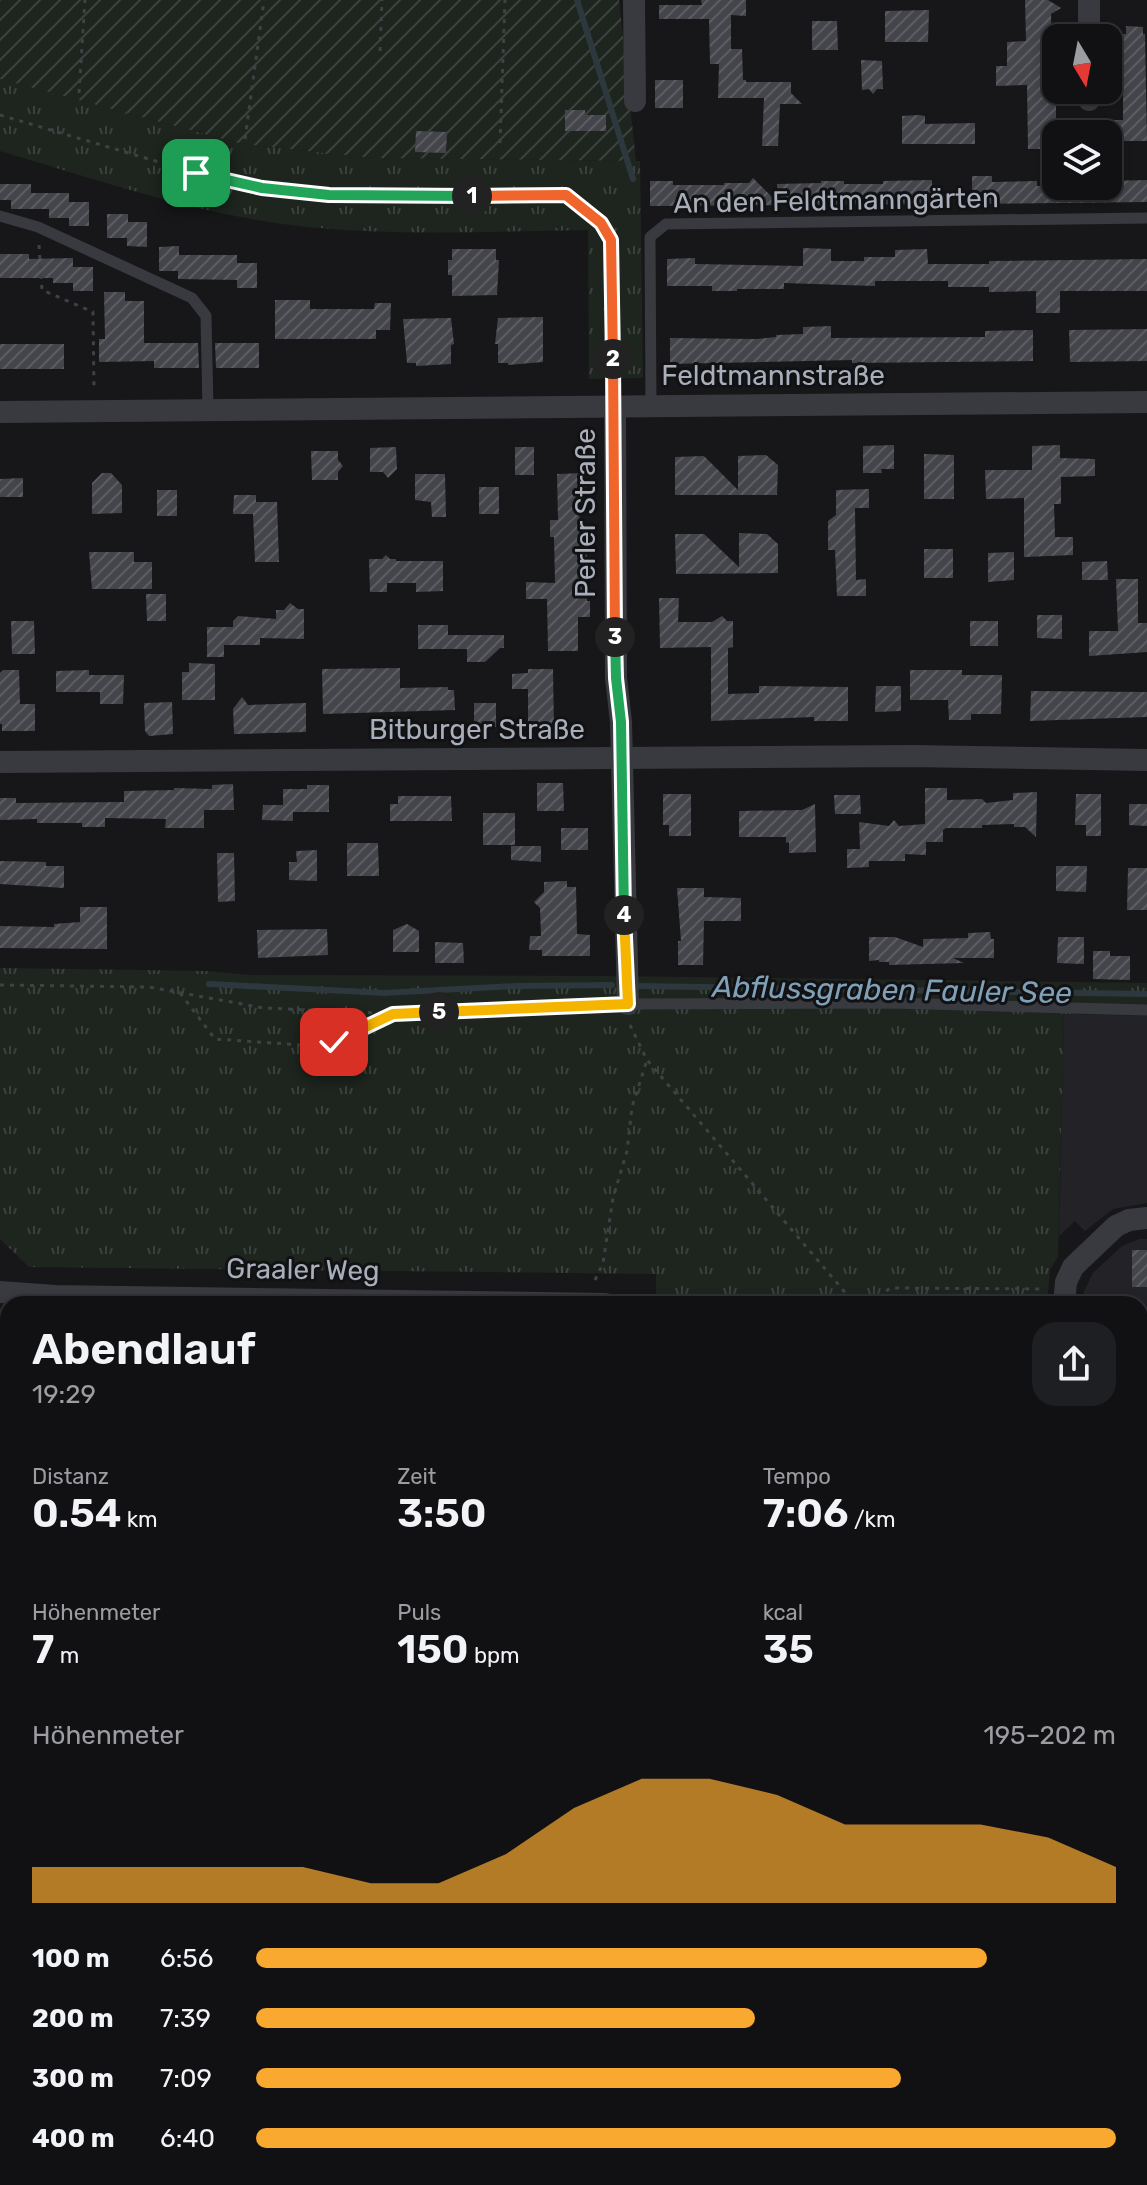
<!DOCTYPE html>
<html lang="de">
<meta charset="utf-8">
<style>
:root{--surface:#111114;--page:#1e1f22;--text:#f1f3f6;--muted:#9c9da0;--line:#303134;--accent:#f9a830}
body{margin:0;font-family:Rubik,sans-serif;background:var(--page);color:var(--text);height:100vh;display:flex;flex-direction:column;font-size:30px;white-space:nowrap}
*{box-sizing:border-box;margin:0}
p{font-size:26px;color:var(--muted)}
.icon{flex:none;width:44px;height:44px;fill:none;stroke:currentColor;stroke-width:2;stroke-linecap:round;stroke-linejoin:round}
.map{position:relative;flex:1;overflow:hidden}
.panel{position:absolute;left:0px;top:1296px;width:1148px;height:890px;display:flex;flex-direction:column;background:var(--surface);border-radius:24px 24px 0 0;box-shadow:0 4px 12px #0003,0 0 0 2px var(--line)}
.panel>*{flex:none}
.needle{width:52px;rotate:170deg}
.tools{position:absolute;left:1042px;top:24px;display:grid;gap:16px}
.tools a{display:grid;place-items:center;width:80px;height:80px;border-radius:16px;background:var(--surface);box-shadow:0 4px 12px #0003,0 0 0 2px var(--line);font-size:40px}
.pin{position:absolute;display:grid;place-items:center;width:68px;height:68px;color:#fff;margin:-34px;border-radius:16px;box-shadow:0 4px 12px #0006}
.km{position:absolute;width:40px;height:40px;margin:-20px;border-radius:50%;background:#222;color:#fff;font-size:22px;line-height:40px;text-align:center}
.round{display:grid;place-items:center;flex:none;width:84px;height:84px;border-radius:24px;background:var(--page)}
.headline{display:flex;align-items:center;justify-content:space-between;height:136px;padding:0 32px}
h1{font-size:44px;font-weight:600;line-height:60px}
.stats{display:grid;grid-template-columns:repeat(3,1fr);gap:12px;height:136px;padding:8px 32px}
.stats div{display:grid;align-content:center}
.stats b{font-size:40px;font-weight:600}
.stats small{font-size:22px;font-weight:400}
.stats p{font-size:22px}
.chart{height:224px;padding:16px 32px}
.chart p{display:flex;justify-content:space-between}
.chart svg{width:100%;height:144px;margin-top:8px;fill:var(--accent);opacity:.7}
ul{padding:0 32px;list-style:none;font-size:26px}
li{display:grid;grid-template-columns:128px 96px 1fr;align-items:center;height:60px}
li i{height:20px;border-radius:10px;background:var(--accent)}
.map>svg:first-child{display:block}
</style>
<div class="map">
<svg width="1147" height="2185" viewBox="0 0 1147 2185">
<defs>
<pattern id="park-tufts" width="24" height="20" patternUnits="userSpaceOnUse" patternTransform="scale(2)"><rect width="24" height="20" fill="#1d251e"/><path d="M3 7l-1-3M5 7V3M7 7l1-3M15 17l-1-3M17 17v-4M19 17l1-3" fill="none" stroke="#3b423d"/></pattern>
<pattern id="garden-furrows" width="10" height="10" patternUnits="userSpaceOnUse" patternTransform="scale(2)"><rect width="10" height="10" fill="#1d251e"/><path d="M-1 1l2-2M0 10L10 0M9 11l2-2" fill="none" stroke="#3b423d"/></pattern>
<pattern id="building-hatch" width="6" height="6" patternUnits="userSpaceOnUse" patternTransform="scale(2)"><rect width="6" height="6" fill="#43454a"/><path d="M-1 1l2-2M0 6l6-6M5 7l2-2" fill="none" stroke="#5b5d62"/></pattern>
</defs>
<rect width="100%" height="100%" fill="#17171a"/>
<g fill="#232327">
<path d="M1064,1014L1147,1016V1203L1113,1209L1085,1231L1075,1221L1059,1236Z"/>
<path d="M1139,1239H1147V1441H1140V1304H1083L1084,1291L1093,1273L1122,1246Z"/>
</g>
<g fill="url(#park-tufts)">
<path d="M0,79L242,144L373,158L640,161L643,378L589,379L588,230C499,231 409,236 320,228C210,219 105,182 0,151Z"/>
<path d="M0,968L205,971L250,975L605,976L1147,983V1016L1064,1014L1058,1257L1050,1269L1047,1304H656V1274L29,1267L0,1239Z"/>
<path d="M0,2092L8,2096V2178H288L285,2185H0Z"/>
</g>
<path fill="url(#garden-furrows)" d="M0,0H619L636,161L373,158L242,144L0,79Z"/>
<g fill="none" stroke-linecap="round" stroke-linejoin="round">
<g stroke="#2d383e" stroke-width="6">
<path d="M577,0L633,179"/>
<path d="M209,984L384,993L517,986L612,985"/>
<path d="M638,986L1147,994"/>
</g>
</g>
<g fill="url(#building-hatch)">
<path d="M701,0H746V16L731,15V49H742L743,80H746V82H791V93L802,104H780L778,146H762L764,98H718L719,64H710L709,19H659V5H702Z"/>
<path d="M1025,0H1048L1061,8L1051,14L1052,50L1056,53V149H1028L1027,85L996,86V66H1007V42L1026,41Z"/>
<path d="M929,10L928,42H885V11Z"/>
<path d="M812,21H837L838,50H812Z"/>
<path d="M1126,26L1143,27V34H1145L1147,141H1113V120H1123V95L1120,85L1123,82V55H1116V34H1126Z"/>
<path d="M861,60L882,61L883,89H877L873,94L869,89L862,90Z"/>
<rect x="655" y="80" width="28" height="28"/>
<path d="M565,110H585V115H606V131H565Z"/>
<path d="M919,115L925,116V124L975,123V144H902V116Z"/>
<path d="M416,131L447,132L446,153L415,152Z"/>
<path d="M972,176H992V182L1037,181V186H1108V181L1147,180V202L972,204Z"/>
<path d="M753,178L778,203L777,184L821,183V181H844V184H883V181L932,180V204L650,206V181H673V185H724V183H749Z"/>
<path d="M0,184H31V193H69V202H89V226H69V218H49V209H11V200H0Z"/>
<path d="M107,214H128V222H147V247L127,246V238H107Z"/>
<path d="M179,246V255H237V263H257V288H237V280L178,279V271H159V247Z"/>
<path d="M803,248L831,249V261H864V257H895V250L927,249L928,264H989V261L1147,259V291H1060V313H1036V291L989,292V287H948V281H875V286L784,283V289H737V291H712V286H667V259L695,258V264L803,266Z"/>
<path d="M452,249H496V260H499L497,295L452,296V275H448V260H452Z"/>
<path d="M0,254H29V259L73,258V267H93V291H73V283H53V278H0Z"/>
<path d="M104,292H125V301H144V343H198L199,368H154V361L99,362V339H105Z"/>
<path d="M275,300H310V309H374L375,303H391L390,330H376V339H275Z"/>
<path d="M543,317V362L508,365V363H498V344H495L498,318Z"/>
<path d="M451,318L454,344L451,345V364L416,366V363H407L403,319Z"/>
<path d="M831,326V338L985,337V331L1033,330V361L852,363V360L670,364V338L757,339L776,337V335L803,334V327Z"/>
<path d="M1147,329V361L1070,362L1069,330Z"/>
<path d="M215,343H259V368H216Z"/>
<rect x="0" y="344" width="64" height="25"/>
<path d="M894,445V469H881L882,473H863V446Z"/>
<path d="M1060,445V458L1095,459V476L1061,477V504H1054L1055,537H1073V555L1024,557V498L986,499L985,470H1032V446Z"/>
<path d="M396,447L397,469L388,478L383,472H370V448Z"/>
<rect x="515" y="447" width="19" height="28"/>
<path d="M311,451H338V460L343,466L338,472V480H312Z"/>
<path d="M924,454L954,455V499H924Z"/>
<path d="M766,455L778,465L777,495H675V457L704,456L738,490V456Z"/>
<path d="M102,473H111L122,485V513L92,514V483Z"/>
<path d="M585,473L586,496H579L580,546H587V601H590V617H578V651H548L547,599H526V582L555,583L554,537H550V520H558L557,474Z"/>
<path d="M415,474H445L446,517H432L431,502L415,500Z"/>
<path d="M23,478V497H0V479Z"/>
<rect x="479" y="487" width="20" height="27"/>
<path d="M869,489V508H855L856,580L866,579V596H837L835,550H828V521L836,515V490Z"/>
<rect x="157" y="490" width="20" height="26"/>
<path d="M234,495H256V502H277L279,562H255L253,514H233Z"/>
<path d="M739,533L767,534L778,544V573L676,574L675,534H704L739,567Z"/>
<rect x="924" y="549" width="29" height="29"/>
<path d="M89,552H134V562H152V589H92Z"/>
<path d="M1014,552V580L988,582V553Z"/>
<path d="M386,555L390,559H396V561H443V591L416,592V583H387V592H370L369,559H382Z"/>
<path d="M1107,561L1108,580H1082V562Z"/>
<path d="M1116,579H1138V623H1147V652L1089,656V631H1118Z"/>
<path d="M146,594H166V621H147Z"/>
<path d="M659,598H679L678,622H712L722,616L727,621H733V647L728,648V694L759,693V686L848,687V721H814V717L711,721V647L660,648Z"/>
<path d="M290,603L298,609H304V639L260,638V645H224V657H207V627H233V621L238,616L276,619V610H284Z"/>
<path d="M1037,615H1062V639L1037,638Z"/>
<path d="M11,621H34L35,654H12Z"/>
<rect x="970" y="621" width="28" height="25"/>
<path d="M418,625H448V635H504V648H500L485,662H467V649H418Z"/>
<path d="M189,663L215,664V700H182V672H189Z"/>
<path d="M400,668V688L448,687V690H454L455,710L323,714L322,669Z"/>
<path d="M528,669H553L554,729H528V689H512V674L528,673Z"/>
<path d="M3,670H19L20,704H35V731H2V724H0V673Z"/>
<path d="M89,670V675H124L123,704H100V692H56V671Z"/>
<path d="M910,670H962V675H1002L1001,714H971V720H949L948,700H910Z"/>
<path d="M876,686H901V711L875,712Z"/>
<path d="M1031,691L1147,692V717L1030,721Z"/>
<path d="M242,697L248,705L306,703V732L234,734L233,709Z"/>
<path d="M172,702L173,734L149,736L145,731L144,703Z"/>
<rect x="474" y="703" width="22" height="24"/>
<path d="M537,783H563L564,811H537Z"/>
<path d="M233,784L234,810H204V828H165L166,819L105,818V827H82V823H37V819L0,820V798H16V803L124,802V791L174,790V788L212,789V785Z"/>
<path d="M307,785H329V812H293V821L262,820L263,805H283V789H307Z"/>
<path d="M925,788H947V800L982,799L986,803L1013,800V793L1037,792L1036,837L1025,827H1014V824L982,825V828H946L943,830V842H926V855L905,854V861H869V867L847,868V849H860L859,822L889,826L894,820L899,826L925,824Z"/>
<path d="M663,794H691V836H669V825H663Z"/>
<path d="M1076,794H1101V836H1086V825H1075Z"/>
<path d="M834,795H860L861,814H835Z"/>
<path d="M398,796H451L452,821H390V804H398Z"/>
<path d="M815,804L816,852L789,853V842L786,843V837H739V811L802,810Z"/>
<path d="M1129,804H1147V826L1129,825Z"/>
<rect x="483" y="813" width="32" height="32"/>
<rect x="561" y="828" width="27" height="22"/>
<path d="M347,843H378L379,876H347Z"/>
<path d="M511,846H541V862L511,860Z"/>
<path d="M317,850V881L289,880V862H297L296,851Z"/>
<path d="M217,853H234L235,901L218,902Z"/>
<path d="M0,861L46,862V866H64V888L0,884Z"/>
<path d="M1056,866H1087L1086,892L1056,891Z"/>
<path d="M1128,868H1147V910H1127Z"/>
<path d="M567,881V887H576L577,934L590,935V956H542V950H529L530,936H541L540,908L534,902L544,892V882Z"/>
<path d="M677,888H704V897L741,898V921H704L703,965H678V941H681Z"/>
<path d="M80,907H107V949L0,948V926L54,927V924L80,922Z"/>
<path d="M407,924L419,931V952H393V930Z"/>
<path d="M327,929L328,955L258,958L257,930Z"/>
<path d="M990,932L991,939H994V958H953L964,963L889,965V962H879V960L869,961V937H895L923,947V939L968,938V933Z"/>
<path d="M1058,937H1084V964L1057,963Z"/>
<path d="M435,942L463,943L464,963H435Z"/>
<path d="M1093,951H1110V956H1130V980L1093,979Z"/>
<rect x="1132" y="1250" width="15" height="37"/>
</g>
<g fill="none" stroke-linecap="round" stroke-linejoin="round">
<g stroke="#3e4146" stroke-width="3" stroke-dasharray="4 6" stroke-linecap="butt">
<path d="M380,51L382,0"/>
<path d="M79,93L85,0"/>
<path d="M0,115L196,173L262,188L329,195H566L601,223L611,240L614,387"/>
<path d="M245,139L264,0"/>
<path d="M500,143L505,0"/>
<path d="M39,245L42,290L93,312L94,391"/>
<path d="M0,985L149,987L264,1008L380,1013L610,1004"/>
<path d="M180,993L215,1039L316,1046L334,1042L390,1015"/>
<path d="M630,1025L647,1060L855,1304"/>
<path d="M595,1280L603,1263L613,1198L627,1151L632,1107L647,1060"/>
<path d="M871,1304L890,1288L1045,1289"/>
<path d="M0,2110L8,2108"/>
<path d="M279,2185L281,2178"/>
</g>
<g stroke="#383a3f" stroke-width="11">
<path d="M0,216L38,227L192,298L206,316L208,409"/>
<path d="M651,405L650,237L666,224L1147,218"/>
<path d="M628,1004L893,1003L1147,1010"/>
</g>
<g stroke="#383a3f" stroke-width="22">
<path d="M634,0L635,101"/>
<path d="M1089,38V0"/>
<path d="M1089,100V90"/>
<path d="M615,405L616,678L621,722L628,1004"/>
<path d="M0,412L1147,402"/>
<path d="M0,762L913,756L1147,760"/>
<path d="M0,1292L55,1296L605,1304"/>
<path d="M1064,1304L1066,1282L1073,1267L1116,1226L1129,1220L1147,1218"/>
</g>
<g stroke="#46494f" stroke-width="32">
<path d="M0,1490L8,1491"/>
<path d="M1140,1507H1147"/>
</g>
</g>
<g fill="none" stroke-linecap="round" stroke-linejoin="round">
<g stroke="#fff" stroke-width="16">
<path id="split-1" d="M196,173L262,188L329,195L472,196"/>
</g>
<g stroke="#fff" stroke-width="16">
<path id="split-2" d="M472,196L566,195L601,223L611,240L613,359"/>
</g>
<g stroke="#fff" stroke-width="16">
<path id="split-3" d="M613,359L615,637"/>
</g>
<g stroke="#fff" stroke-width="16">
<path id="split-4" d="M615,637L616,678L621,722L624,915"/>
</g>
<g stroke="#fff" stroke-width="16">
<path id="split-5" d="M439,1012L628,1004L624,915"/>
</g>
<g stroke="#fff" stroke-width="16">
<path id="split-6" d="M334,1042L393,1014L439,1012"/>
</g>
<use href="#split-1" stroke="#22a559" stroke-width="10"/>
<use href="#split-2" stroke="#f0652b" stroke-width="10"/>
<use href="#split-3" stroke="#f0652b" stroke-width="10"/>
<use href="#split-4" stroke="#22a559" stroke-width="10"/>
<use href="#split-5" stroke="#f5b400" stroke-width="10"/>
<use href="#split-6" stroke="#f5b400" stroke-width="10"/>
</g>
<g text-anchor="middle" stroke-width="6" stroke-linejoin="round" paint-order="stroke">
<g font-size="28" fill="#a9afba" stroke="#121215">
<text transform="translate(836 200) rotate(-1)" y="10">An den Feldtmanngärten</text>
<text x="773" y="385">Feldtmannstraße</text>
<text transform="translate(585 513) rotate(-90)" y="10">Perler Straße</text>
<text x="477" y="739">Bitburger Straße</text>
<text transform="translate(303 1269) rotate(1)" y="10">Graaler Weg</text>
</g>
<g font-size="30" font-style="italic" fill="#7fa0b6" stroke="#121215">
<text transform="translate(892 990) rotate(1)" y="10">Abflussgraben Fauler See</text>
</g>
</g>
</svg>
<div class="tools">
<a><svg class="needle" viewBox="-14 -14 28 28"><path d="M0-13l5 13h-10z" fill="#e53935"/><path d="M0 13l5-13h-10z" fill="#9c9da0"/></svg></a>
<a><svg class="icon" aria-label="layers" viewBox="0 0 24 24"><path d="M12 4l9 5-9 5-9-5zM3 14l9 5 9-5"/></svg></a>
</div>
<div class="pin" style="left:196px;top:173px;background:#1e9e55"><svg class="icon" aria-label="arrive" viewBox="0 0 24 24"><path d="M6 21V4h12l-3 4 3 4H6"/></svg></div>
<div class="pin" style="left:334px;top:1042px;background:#d93025"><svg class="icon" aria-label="check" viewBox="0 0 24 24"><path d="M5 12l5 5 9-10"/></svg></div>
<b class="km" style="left:472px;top:196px">1</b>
<b class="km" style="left:613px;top:359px">2</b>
<b class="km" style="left:615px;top:637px">3</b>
<b class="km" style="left:624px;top:915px">4</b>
<b class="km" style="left:439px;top:1012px">5</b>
<section class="panel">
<div class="headline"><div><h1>Abendlauf</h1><p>19:29</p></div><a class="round"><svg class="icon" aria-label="share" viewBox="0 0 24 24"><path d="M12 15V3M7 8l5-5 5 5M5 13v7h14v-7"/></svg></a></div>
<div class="stats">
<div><p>Distanz</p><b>0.54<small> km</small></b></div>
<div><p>Zeit</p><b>3:50</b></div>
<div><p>Tempo</p><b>7:06<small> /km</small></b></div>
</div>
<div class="stats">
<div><p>Höhenmeter</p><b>7<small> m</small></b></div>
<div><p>Puls</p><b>150<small> bpm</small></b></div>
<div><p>kcal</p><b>35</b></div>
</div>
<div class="chart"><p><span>Höhenmeter</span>195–202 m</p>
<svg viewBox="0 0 160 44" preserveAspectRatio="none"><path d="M0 44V33L10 33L20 33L30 33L40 33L50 38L60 38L70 29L80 15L90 6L100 6L110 11L120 20L130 20L140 20L150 24L160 33V44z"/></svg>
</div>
<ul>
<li><b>100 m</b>6:56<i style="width:85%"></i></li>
<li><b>200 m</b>7:39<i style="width:58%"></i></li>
<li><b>300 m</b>7:09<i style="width:75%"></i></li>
<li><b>400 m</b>6:40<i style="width:100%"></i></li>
</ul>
</section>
</div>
